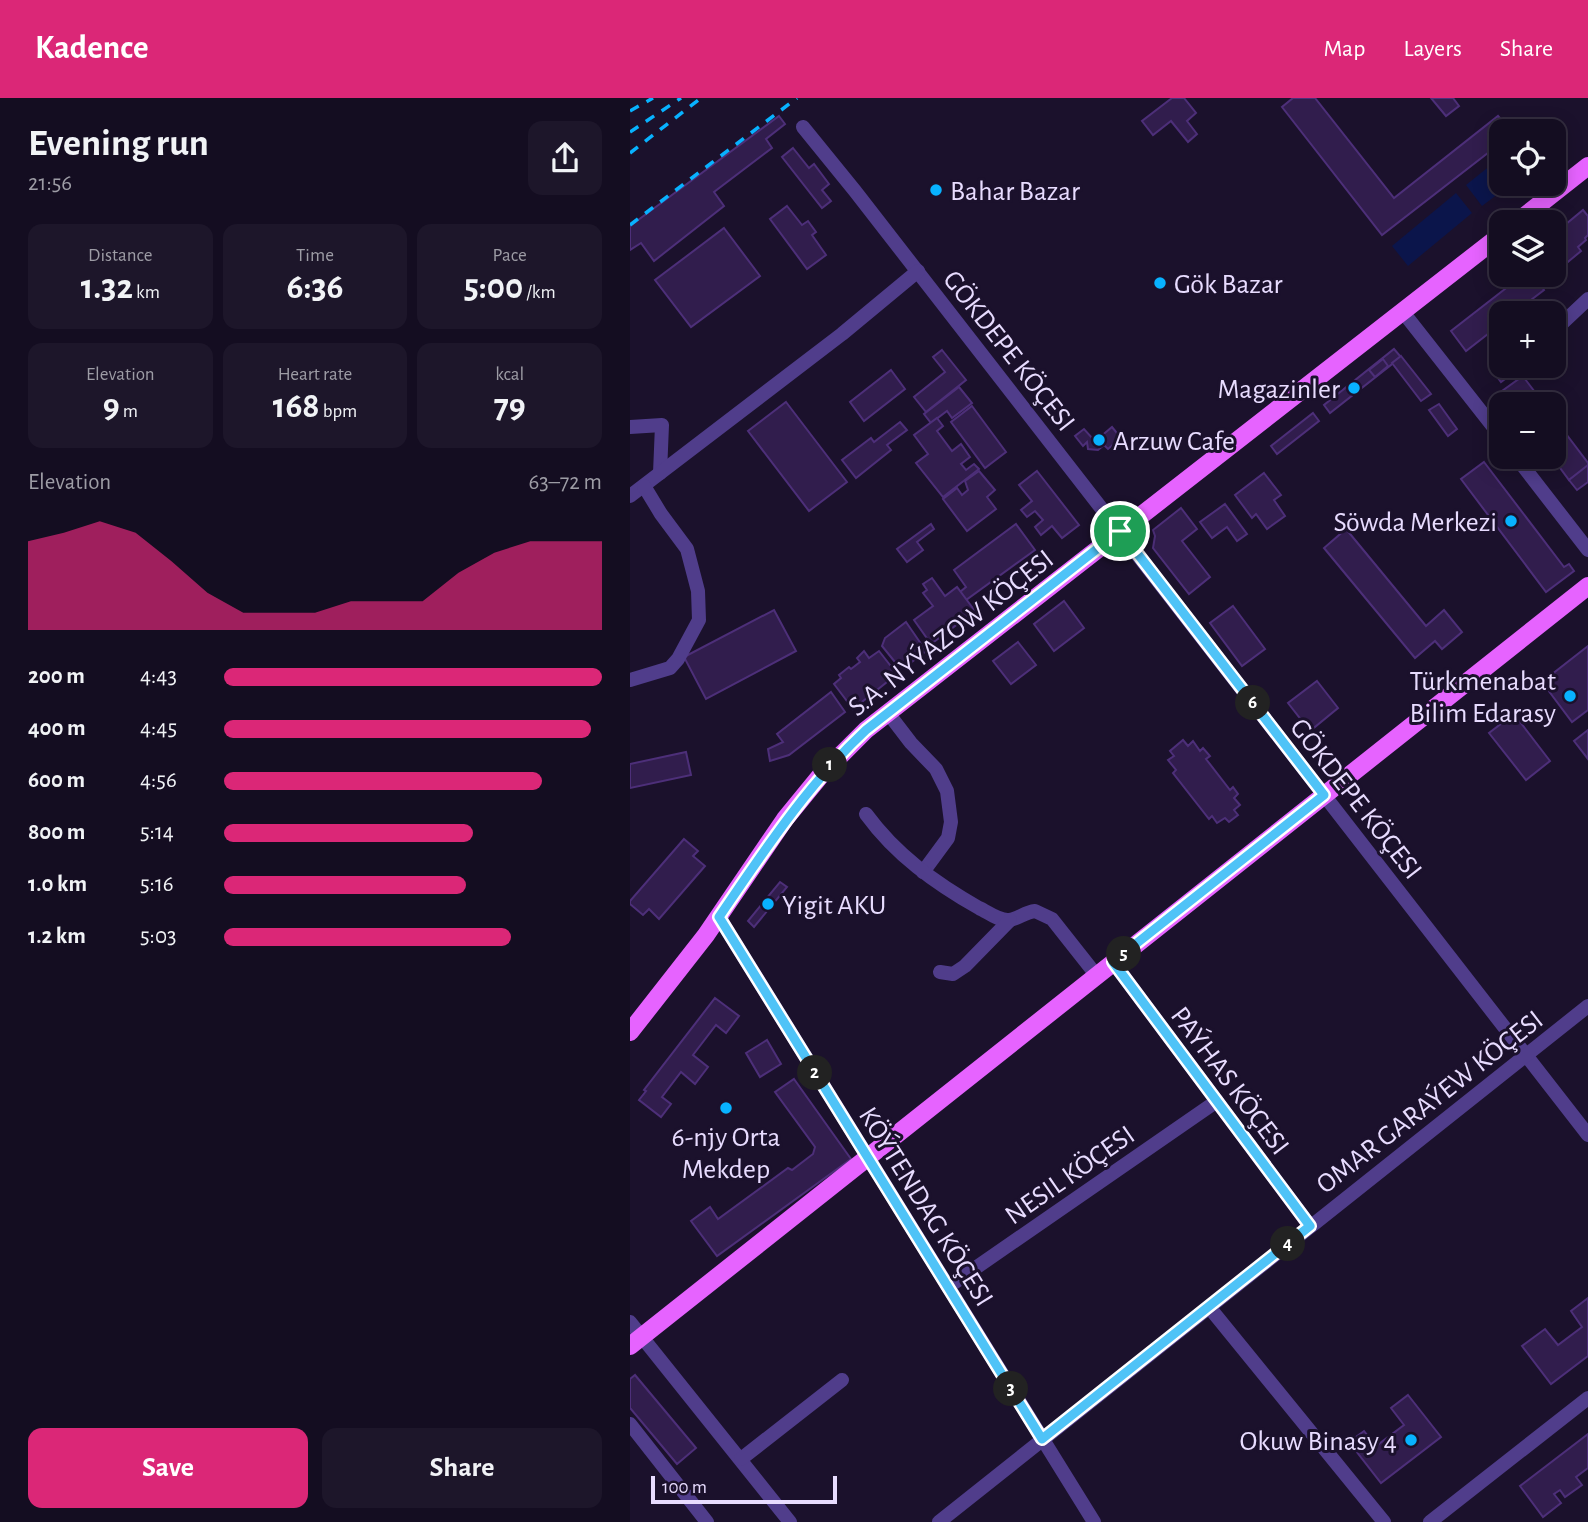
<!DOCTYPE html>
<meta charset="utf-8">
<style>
:root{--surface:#140d21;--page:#1d162a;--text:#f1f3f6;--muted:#9d9ca5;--line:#332d3f;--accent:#db2777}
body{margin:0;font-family:"Alegreya Sans",sans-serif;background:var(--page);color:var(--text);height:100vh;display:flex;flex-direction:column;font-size:26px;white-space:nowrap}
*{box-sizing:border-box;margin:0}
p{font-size:23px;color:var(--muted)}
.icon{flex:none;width:38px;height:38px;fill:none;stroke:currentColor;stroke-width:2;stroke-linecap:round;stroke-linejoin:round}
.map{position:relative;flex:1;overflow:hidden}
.sheet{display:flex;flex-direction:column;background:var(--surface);width:630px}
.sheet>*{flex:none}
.fabs{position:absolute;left:859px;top:21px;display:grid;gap:14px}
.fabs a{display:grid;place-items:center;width:77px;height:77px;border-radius:14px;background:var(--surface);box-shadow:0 4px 18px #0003,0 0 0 2px var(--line);font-size:35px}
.scale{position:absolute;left:21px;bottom:18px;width:186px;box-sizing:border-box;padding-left:7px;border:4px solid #e8dcff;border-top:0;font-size:19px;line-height:24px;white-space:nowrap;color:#e8dcff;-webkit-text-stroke:5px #1b112c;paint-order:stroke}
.pin{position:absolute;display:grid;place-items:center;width:60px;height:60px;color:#fff;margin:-30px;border:4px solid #fff;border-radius:50%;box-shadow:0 2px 7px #0007}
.km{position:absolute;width:35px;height:35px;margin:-18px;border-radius:50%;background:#222;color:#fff;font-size:19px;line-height:35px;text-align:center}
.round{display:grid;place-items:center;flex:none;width:74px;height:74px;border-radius:14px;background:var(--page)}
.head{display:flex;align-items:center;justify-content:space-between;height:119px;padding:0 28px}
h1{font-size:38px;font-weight:700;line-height:52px}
.figures{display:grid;grid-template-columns:repeat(3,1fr);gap:10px;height:119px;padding:7px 28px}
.figures div{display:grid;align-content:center;border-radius:14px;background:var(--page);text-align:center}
.figures b{font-size:35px;font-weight:700}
.figures small{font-size:19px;font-weight:400}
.figures p{font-size:19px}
.chart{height:196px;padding:14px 28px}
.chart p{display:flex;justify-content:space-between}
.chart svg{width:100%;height:126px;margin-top:7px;fill:var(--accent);opacity:.7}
.primary-button{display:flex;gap:14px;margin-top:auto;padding:14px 28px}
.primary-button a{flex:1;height:80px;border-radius:14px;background:var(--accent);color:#fff;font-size:28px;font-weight:700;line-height:80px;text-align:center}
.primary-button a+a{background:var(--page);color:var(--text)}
ul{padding:0 28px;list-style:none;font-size:23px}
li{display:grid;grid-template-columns:112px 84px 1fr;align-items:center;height:52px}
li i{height:18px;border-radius:9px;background:var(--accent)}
header{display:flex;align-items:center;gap:42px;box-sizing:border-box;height:98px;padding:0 35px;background:var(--accent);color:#fff}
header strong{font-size:33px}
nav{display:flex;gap:38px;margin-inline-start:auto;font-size:24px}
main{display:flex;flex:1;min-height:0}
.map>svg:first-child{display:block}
</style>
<header>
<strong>Kadence</strong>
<nav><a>Map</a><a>Layers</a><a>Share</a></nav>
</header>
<main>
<section class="sheet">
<div class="head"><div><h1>Evening run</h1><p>21:56</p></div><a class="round"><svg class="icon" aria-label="share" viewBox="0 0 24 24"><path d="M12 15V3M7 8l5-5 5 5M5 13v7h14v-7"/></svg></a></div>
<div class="figures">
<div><p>Distance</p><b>1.32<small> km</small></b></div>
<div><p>Time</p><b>6:36</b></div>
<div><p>Pace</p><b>5:00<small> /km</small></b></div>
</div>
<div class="figures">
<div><p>Elevation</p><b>9<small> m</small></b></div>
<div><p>Heart rate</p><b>168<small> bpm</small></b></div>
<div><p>kcal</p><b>79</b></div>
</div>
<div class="chart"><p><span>Elevation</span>63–72 m</p>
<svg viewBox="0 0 160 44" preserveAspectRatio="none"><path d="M0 44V13L10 10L20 6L30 10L40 20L50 31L60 38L70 38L80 38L90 34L100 34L110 34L120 24L130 17L140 13L150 13L160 13V44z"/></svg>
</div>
<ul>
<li><b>200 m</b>4:43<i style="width:100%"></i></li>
<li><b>400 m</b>4:45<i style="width:97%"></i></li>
<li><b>600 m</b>4:56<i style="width:84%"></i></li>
<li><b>800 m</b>5:14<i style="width:66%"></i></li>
<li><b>1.0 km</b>5:16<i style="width:64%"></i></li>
<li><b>1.2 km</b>5:03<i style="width:76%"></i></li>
</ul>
<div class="primary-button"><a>Save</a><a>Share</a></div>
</section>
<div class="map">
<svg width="958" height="1424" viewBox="0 0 958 1424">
<rect width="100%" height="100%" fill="#1b112c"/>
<g fill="#0b154b">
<path d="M871,59L872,86H881L852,108L836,87Z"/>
<path d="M826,95L842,115L778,168L762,148Z"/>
</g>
<g fill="#311d4d" stroke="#4d2f79" stroke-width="2">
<path d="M554,0L566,15L557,23L567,36L558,44L541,23L523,37L512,23L542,0Z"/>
<path d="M663,0H685L764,100L868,18L881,33H872V44L752,137L652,9Z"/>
<path d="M801,0H823L829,8L816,18Z"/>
<path d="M149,18L155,26L136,41L142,50L84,94L94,108L24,163L11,145L0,152V128Z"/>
<path d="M163,50L179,70L184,66L199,86L192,92L201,103L192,110L152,59Z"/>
<path d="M157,108L172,127L178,123L186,134L182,137L196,157L177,171L140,121Z"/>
<path d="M953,112L958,118V137L955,140L956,142L948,149L951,153L933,168L924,157V136Z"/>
<path d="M94,130L130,178L61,229L25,182Z"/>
<path d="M893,177H903L914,192L884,215H872V225L836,253L821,233Z"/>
<path d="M764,251L771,259L700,315L694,307Z"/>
<path d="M312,252L336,282L296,314L284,299L315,274L303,259Z"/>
<path d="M771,258L801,296L791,303L762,265Z"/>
<path d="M872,260V268H883L887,272L871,284L860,269Z"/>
<path d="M753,261L758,268L745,279L739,272Z"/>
<path d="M261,272L275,291L234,323L220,304Z"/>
<path d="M893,278L895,281L914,306H882L872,293Z"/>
<path d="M329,289L342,305L322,320L317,313L301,325L294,316Z"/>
<path d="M156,304L217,384L179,413L118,333Z"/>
<path d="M809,306L827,331L818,338L799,312Z"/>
<path d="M342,308L376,354L355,370L321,324Z"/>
<path d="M683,315L689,323L647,356L641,348Z"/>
<path d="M307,320L313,328L307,333L322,353L331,346L340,359L331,366L336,372L344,366L349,371L313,399L286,365L298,356L284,337Z"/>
<path d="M924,320L958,365V368L939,382L922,359H924Z"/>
<path d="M270,324L277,332L257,347L261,352L226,380L212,362L241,340L244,344Z"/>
<path d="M482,329L491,340L478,351L474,347L468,352L458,351L457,344L453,348L445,338L454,331L462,340L466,337L469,340Z"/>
<path d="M854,364L934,469L939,466L944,473L916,494L831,381Z"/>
<path d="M958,367V384L947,392L939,382Z"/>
<path d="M349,373L365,392L357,399L366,411L337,433L313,401L327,390L332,397L338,392L335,383Z"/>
<path d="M407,373L449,427L432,440L422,428L411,437L405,429L413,422L405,413L397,419L391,412L402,403L389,387Z"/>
<path d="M634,375L651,397L644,402L655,418L637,431L626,416L622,420L605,397Z"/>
<path d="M595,406L617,436L607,443L597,429L582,440L570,424Z"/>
<path d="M551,410L567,431L552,443L580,479L559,496L523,450L525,438L523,432Z"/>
<path d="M301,426L304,431L287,444L293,452L277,464L267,451Z"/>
<path d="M386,426L405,452L336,502L330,494L336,489L324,472Z"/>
<path d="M716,431L796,528L814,512L832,534L812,551L805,543L785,560L694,450Z"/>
<path d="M302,480L315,498L327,489L345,513L301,546L284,522L303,508L293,495L297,492L293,486Z"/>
<path d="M434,503L454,530L424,553L404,526Z"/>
<path d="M603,508L635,551L612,568L580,525Z"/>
<path d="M144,512L166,553L76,601L54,559Z"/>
<path d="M276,524L296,553L274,570L269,569L252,548L255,540Z"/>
<path d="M388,544L406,567L381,586L363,563Z"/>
<path d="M958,548V612L942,624L912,584Z"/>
<path d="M234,553L239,560L249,553L267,576L223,611L204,586L211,580L209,577L219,569L221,571L230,564L227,560Z"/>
<path d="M687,583L708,610L680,633L658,605Z"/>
<path d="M201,594L215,614L159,657L140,663L138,651L153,644L147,636Z"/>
<path d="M884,616L920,663L896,682L859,635Z"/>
<path d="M958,632V661L944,643Z"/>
<path d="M553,642L558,648L563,643L570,653L573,650L580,658L576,661L600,692L603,689L608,696L604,700L610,707L604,712L608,717L599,724L595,720L587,725L582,718L579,721L543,675L546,672L538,662L544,658L540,653Z"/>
<path d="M56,654L61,677L0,690V666Z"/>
<path d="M54,741L68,753L63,758L75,768L29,821L19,811L13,817L0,806V803Z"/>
<path d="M150,784L157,789L124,829L118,823Z"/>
<path d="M85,900L109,918L96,935L86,927L63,957L78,969L65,986L51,974L32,999L41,1006L31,1019L9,1002L16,993L14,992Z"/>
<path d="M137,942L151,966L130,979L116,955Z"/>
<path d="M164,981L221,1061L87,1158L61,1123L80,1109L88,1121L158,1070L162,1072L183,1056L185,1049L145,994Z"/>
<path d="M958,1200V1258L921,1286L892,1248L915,1231L928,1247L952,1229L941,1213Z"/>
<path d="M5,1277L66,1350L47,1366L0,1310V1281Z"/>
<path d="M778,1297L811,1339L751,1385L719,1344L734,1333L746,1348L774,1327L761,1310Z"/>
<path d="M958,1336V1370L946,1379L952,1387L935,1399L930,1392L924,1396L931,1405L913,1419L890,1388Z"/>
</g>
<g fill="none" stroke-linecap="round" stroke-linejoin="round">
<g stroke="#503d8b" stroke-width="14">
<path d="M173,29L225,93L958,1037"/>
<path d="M773,214L872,340"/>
<path d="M924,233L958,201"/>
<path d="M0,329L32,327L30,375"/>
<path d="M886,359L958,452"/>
<path d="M0,398L212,236L288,173"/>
<path d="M0,582L40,570L48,561L69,522L68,493L57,451L31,416L14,388"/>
<path d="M258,615L281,645L306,671L317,693L321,724L318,740L293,774"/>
<path d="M236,716C266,757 305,785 349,810C358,814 369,823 379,822C388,821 395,814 405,813L422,821L467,878"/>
<path d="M89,819L464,1424"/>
<path d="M483,864L680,1128"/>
<path d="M310,874L323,876L335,868L380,822"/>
<path d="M318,1189L587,1003"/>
<path d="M579,1209L754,1424"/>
<path d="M0,1224L160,1424"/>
<path d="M0,1326L77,1424"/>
<path d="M111,1361L212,1282"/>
<path d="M309,1424L958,908"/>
<path d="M800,1424L958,1300"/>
</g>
<g stroke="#e663ff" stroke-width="18">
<path d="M887,124L958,68"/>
<path d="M0,934L76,837L155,721L191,677L236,632L872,136"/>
<path d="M0,1248L958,488"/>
</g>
<g stroke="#08b2ff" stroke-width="3.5" stroke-dasharray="10 9" stroke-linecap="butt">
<path d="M0,13L23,0"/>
<path d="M0,34L51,0"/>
<path d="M0,55L71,0"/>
<path d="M0,127L167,0"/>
</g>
</g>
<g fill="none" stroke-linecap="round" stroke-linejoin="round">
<g stroke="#fff" stroke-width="14">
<path id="route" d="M490,433L694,697L483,864L680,1128L412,1341L89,819C134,753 177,687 236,632Z"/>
</g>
<use href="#route" stroke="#4fc3f7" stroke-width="9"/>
</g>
<g fill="#08b2ff" stroke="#1b112c" stroke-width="2.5">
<circle cx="306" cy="92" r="7"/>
<circle cx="530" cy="185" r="7"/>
<circle cx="724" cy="290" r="7"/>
<circle cx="469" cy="342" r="7"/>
<circle cx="881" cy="423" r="7"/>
<circle cx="940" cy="598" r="7"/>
<circle cx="138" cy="806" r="7"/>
<circle cx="96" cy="1010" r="7"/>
<circle cx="781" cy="1342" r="7"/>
</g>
<g text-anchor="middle" stroke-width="6" stroke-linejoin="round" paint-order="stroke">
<g font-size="28" fill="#e8dcff" stroke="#1b112c" text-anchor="start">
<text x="320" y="102">Bahar Bazar</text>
<text x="544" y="195">Gök Bazar</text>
<text x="710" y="300" text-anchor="end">Magazinler</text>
<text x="483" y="352">Arzuw Cafe</text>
<text x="867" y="433" text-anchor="end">Söwda Merkezi</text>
<text x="926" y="592" text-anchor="end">Türkmenabat<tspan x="926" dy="32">Bilim Edarasy</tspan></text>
<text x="152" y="816">Yigit AKU</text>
<text x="96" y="1048" text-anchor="middle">6-njy Orta<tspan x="96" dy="32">Mekdep</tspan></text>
<text x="767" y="1352" text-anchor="end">Okuw Binasy 4</text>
</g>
<g font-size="28" fill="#e8dcff" stroke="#1b112c">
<text transform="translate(380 252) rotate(52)" y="10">GÖKDEPE KÖÇESI</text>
<text transform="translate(320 534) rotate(-38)" y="10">S.A. NYÝAZOW KÖÇESI</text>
<text transform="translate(727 700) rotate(52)" y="10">GÖKDEPE KÖÇESI</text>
<text transform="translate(601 982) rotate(53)" y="10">PAÝHAS KÖÇESI</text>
<text transform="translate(799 1003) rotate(-38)" y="10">OMAR GARAÝEW KÖÇESI</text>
<text transform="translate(439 1076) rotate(-35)" y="10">NESIL KÖÇESI</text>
<text transform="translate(297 1108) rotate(58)" y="10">KÖÝTENDAG KÖÇESI</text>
</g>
</g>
</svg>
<div class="fabs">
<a><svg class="icon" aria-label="locate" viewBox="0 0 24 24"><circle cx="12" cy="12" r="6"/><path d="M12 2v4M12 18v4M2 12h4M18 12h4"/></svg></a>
<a><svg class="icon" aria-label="layers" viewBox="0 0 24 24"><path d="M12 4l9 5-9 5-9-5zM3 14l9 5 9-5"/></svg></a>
<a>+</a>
<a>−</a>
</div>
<div class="scale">100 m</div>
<div class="pin" style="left:490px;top:433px;background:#1e9e55"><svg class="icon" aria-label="arrive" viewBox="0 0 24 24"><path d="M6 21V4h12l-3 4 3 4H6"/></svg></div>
<b class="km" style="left:200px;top:667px">1</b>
<b class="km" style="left:185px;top:975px">2</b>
<b class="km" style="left:381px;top:1291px">3</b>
<b class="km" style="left:658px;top:1146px">4</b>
<b class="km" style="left:494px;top:856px">5</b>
<b class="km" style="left:623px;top:605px">6</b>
</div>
</main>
